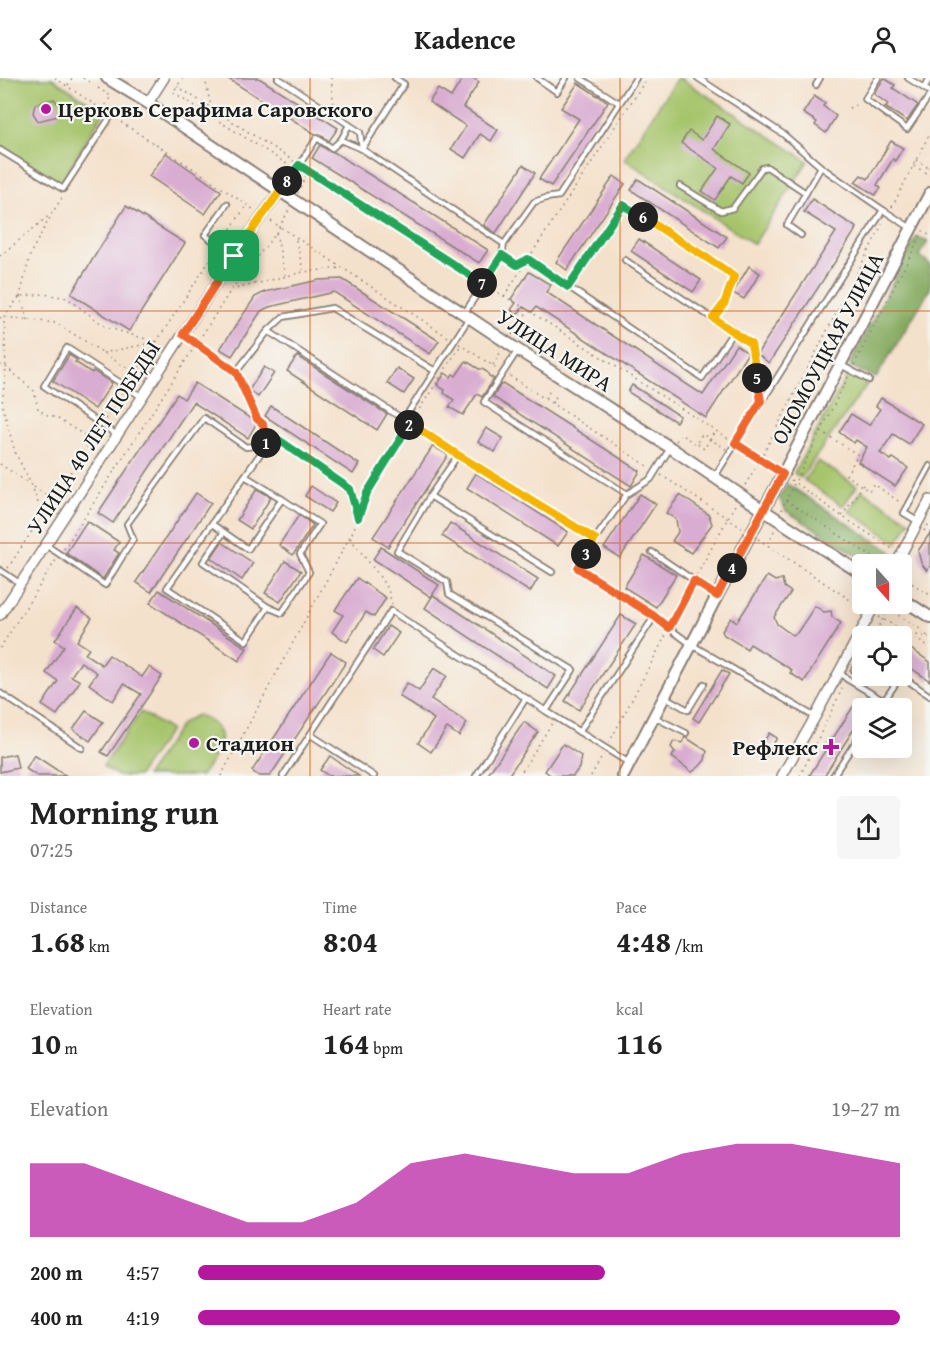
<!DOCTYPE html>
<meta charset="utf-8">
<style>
:root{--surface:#fff;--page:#f6f6f6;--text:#222;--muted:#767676;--accent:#b5179e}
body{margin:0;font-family:"Gentium Book Plus",serif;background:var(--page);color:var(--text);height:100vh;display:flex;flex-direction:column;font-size:22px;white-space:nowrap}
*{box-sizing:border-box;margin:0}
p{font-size:20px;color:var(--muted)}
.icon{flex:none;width:33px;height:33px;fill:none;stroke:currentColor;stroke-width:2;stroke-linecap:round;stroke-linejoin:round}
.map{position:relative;height:698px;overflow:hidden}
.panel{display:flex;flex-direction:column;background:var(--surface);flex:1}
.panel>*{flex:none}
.needle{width:39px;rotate:159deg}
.controls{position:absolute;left:852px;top:476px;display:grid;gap:12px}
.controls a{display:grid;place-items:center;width:60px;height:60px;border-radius:6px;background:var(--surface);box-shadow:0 6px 24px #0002;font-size:30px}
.pin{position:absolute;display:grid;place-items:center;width:51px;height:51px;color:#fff;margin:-26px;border-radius:12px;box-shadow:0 3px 9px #0006}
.km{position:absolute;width:30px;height:30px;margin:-15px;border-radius:50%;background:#222;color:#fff;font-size:16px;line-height:30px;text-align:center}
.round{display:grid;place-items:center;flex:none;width:63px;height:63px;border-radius:6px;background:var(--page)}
.head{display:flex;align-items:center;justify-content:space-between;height:102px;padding:0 30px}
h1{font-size:33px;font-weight:700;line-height:45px}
.figures{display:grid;grid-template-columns:repeat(3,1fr);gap:9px;height:102px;padding:6px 30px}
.figures div{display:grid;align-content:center}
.figures b{font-size:30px;font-weight:700}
.figures small{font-size:16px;font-weight:400}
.figures p{font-size:16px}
.chart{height:168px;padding:12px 30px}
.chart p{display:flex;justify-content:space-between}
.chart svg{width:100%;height:108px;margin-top:6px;fill:var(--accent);opacity:.7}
ul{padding:0 30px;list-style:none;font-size:20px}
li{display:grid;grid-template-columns:96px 72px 1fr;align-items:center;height:45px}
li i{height:15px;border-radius:8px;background:var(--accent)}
header{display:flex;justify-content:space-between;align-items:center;height:78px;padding:0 30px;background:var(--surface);font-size:27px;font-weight:700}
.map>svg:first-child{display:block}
</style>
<header><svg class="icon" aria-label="back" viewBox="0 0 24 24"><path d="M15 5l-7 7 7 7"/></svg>Kadence<svg class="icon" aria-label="person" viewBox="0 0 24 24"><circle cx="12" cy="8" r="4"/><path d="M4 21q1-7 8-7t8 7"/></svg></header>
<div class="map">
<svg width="930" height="698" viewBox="0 0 930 698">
<rect width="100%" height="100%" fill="#f6f6f2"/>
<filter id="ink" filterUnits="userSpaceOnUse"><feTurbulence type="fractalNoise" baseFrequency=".0167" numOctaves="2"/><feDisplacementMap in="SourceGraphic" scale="12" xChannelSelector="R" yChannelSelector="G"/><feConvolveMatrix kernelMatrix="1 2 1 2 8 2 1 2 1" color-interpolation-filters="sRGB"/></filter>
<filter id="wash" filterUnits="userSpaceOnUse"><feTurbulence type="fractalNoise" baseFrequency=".008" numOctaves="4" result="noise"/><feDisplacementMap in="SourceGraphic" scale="24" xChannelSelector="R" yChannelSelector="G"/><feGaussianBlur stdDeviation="1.35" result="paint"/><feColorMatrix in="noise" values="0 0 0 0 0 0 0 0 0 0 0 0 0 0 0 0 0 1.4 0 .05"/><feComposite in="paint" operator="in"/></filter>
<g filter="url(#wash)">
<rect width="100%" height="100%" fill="#f4e1cb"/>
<g fill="#a6c46b" stroke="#617044" stroke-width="1.5">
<path d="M0,0H52L104,34L60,106L0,69Z"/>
<path d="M677,0H680L808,83L754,166L624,81Z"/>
<path d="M848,296L867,306L801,400L794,395Z"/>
<path d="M818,383L857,408L843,428L804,402Z"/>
<path d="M862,412L910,443L897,465L849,433Z"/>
<path d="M141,634L170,652L138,698H118L103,688Z"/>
<path d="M197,637C204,639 210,642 214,647C231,662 210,684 201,698H146L181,646L189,641Z"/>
</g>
<g fill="#84aa5f" stroke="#50633e" stroke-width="1.5">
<path d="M918,159L928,164L919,177L930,186V211L876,300L850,288V285L916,160Z"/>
<path d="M787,406L892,474L885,486H872L786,433L779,420Z"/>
</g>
<g id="blocks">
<g fill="#d9add2">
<path d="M227,0H259L338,50L329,63L320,56H315Z"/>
<path d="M463,0H473L479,4L463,29L498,52L491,63L480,56L465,80L451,71L466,48L429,24L438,11L451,19Z"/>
<path d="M884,0L895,7L893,10L918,27L907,43L885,29L888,26L874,16Z"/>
<path d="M578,5L598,18V17L608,24L551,108L539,101L579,41L561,30Z"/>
<path d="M814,18L825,25L823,28L836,38L826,55L815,47L817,44L803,35Z"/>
<path d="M54,21L60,28L58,38L38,43L33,35L35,26Z"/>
<path d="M717,38L730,46L714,71L749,95L742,105L731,98L715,122L702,113L718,90L681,65L689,53L702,62Z"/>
<path d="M891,63L903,70L895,83L893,81L891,84L877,107L881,110L875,117L855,104L861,97L868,101Z"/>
<path d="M320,67L330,74H334L488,172L479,185L312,80Z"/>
<path d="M166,75L221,113L205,136L149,98Z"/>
<path d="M523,87L535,95L496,155L484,147Z"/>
<path d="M614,98L625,106L567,192L556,184Z"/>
<path d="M638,101L727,159L719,170L631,112Z"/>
<path d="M812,121L857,150L769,285L758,277L757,276L836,154L804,134Z"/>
<path d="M126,128L185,165L129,253L71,216Z"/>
<path d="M639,161L701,202L693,214L631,173Z"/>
<path d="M749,188L760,195L744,221L733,215Z"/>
<path d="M529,194L551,207L546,214L703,317L736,267L748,275L706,340L536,229L532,234L523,229L517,237L511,232L516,225L511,221Z"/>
<path d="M342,201L439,263L430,276L334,214L269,229L261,233L232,278L220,271L255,219L265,214L319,202Z"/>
<path d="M69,277L77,282L75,284L92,295L93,293L112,305L95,331L53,303Z"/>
<path d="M297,278L387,336L377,352L287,293Z"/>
<path d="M466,283L479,291H482L487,294L489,298L494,301L482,319L477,316L463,337L449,329L454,322L444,315L445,312L437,307L445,295L451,299L453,296L456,298Z"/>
<path d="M264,289L274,295L258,319L249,312Z"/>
<path d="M397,290L414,301L404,316L387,305Z"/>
<path d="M195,305L253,342L256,346L248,360L193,324L113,445L98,435L177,316L184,321Z"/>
<path d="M501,306L503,307L504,306L640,393L631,408L493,319Z"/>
<path d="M632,307L680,338L676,344L628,314Z"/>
<path d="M881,320L922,346L909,366L893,356L880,375L891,382L893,380L908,390L895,408L858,384L867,369L856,362L854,365L839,354L851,336L869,347L880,331L876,328Z"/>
<path d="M271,328L359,386L353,396L265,338Z"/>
<path d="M486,350L503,360L495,374L478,364Z"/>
<path d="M433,368L448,377L388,469L373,459Z"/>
<path d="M476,395L568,454L558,468L467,410Z"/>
<path d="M311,408L336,425L330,434L305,418Z"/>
<path d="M257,411L271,419L251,451L237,442Z"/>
<path d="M196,415L211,425L151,514L136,504Z"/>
<path d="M640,416L656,426L620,480L604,470Z"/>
<path d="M680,417L709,437L712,446L691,475L672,463L678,454L676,441L666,435Z"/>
<path d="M299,437L313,447L293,477L279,467Z"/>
<path d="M87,443L119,464L114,472L119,475L103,501L66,475Z"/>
<path d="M450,445L538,501L530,514L442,458Z"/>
<path d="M930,455V488L927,493L921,485L918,473Z"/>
<path d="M222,464L253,485L242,502L211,480Z"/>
<path d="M381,469L439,507L431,519L373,481Z"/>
<path d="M644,477L676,497L656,529L624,509Z"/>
<path d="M285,483L301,493L280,524L265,515Z"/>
<path d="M767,498L775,503L782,501L784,509L791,514L774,539L777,546L792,557L797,555L815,528L824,534L831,533L832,539L841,545L804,604L790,595L792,592L750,566L747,571L724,557L722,553L731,540L737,544Z"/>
<path d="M357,500L386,520L374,539L366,534L347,564L332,554L343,537L335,532Z"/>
<path d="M159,512L247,570L239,583L150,525Z"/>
<path d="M433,517L556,598L548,611L425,530Z"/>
<path d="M77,530L92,540L77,563L89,571L85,576L102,587L109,577L142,599L149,589L162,598L108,678L101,674L141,616L124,606L113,623L89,606L97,595L81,584L71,598L80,603L57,637L42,627L58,603L46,595L64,568L55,562Z"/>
<path d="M621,537L636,546L579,632L565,623Z"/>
<path d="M388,548L399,555L383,579L373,572Z"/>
<path d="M902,565L930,584V603L902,584Z"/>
<path d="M862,573V601L850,592Z"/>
<path d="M331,574L346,584L270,698H259L252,693Z"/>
<path d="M434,590L447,598L431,621L467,645L459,658L447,650L431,674L418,665L434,641L399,618L407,605L419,613Z"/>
<path d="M722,592L729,596L699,644L693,640Z"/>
<path d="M858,621L873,630H862V638L824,698H809Z"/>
<path d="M86,633L103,644L90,663L73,651Z"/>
<path d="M524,644L538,654L508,698H487Z"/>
<path d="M769,655L777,660L765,679L757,675Z"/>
<path d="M685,659L707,673L705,682L700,688L692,694L672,679L675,674L671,669L674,663L682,665Z"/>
<path d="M563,666L581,678L579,690L573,698H552L545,693Z"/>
<path d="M15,676L18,690L0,694V679Z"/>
<path d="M34,677L66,698H37L26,691Z"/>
<path d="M330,678L359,698H329L320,692Z"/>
</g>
</g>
</g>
<g filter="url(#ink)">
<use href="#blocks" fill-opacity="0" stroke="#887e74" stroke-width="1.5"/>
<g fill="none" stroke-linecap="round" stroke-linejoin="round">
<g stroke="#887e74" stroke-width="8">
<g id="service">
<path d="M278,0L360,54L362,71L504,166"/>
<path d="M537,0L557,14L566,0"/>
<path d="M580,0L619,25"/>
<path d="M698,0L783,56L821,89L883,132L911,150"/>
<path d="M878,0L865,21L907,51L930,17"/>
<path d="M908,0L930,14"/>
<path d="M816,7L820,0"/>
<path d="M924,10L930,0"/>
<path d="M341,62L349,47"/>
<path d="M0,72L63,111L109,41"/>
<path d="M680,108L721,133L733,130L762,90L767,89L806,115"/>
<path d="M280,112L299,87L317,60L332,70L341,62L362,71L404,6L395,0"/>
<path d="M227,126L205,157L234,178"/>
<path d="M801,157L787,147L821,89"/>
<path d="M502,177L517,187L528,181L702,300L733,254L751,265L761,323"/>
<path d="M625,182L733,254"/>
<path d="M568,209L623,127L724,191L734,199L724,226L713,240"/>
<path d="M464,236L502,177L504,166L534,124L546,120L559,118L636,0"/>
<path d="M268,253L283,239L332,230L435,293"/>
<path d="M184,257L236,294L268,253L458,377L595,461"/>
<path d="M518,272L484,324L627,416"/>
<path d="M841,287L869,302"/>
<path d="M404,341L469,240"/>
<path d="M117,357L44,308L67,270L142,319"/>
<path d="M670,370L651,401L627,416L595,461L578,490L654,539L692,567L815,639"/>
<path d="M458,377L430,418L397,473L447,504L449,516L573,592L546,633L629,685"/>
<path d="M245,398L282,421"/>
<path d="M715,398L883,132"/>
<path d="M430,418L552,494"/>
<path d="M919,444L904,435L930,388"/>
<path d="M212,446L248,471L282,421L320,446L300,476L309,494L282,535L268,529"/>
<path d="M224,454L203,484L268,529L246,563L167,510L267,366L279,362L350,411"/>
<path d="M46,467L105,507L133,461L127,446L204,340L246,369L267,366L263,346L257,341L236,294"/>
<path d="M652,474L717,518"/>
<path d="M0,492L21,506"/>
<path d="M839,594L847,601L884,623"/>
<path d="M0,615L82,670"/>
<path d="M665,619L688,632L704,606"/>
<path d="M879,630L901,598L930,618"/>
<path d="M654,639L686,655"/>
<path d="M579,654L654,539"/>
<path d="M311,657L374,698"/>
<path d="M283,698L391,533L546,633"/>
<path d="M476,698L526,620"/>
<path d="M833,698L862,654"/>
</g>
</g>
<g stroke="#887e74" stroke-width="12">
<g id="minor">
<path d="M148,25L164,0"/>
<path d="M896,486L930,422"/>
<path d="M0,537L234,178L279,114"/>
<path d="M782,698L815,639L876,525"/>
</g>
</g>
<g stroke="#887e74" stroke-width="14">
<g id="tertiary">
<path d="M107,0L148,25L518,272L671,370L763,432L862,496"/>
<path d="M902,521L930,539"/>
<path d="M623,698L717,518L783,396L930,115"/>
</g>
</g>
<g stroke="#887e74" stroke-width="1.5" stroke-dasharray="1.5 4.5" stroke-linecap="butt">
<path d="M55,0L107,35"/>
<path d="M83,0L91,5"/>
<path d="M183,0L173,14L290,88"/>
<path d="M205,0L211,29"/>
<path d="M331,0L334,29"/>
<path d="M68,7L72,0"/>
<path d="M177,8L295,84"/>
<path d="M98,10L111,18L103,31"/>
<path d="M849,30L859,25"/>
<path d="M116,41L203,97L254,132"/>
<path d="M916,82L930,91"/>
<path d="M914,88L930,97"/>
<path d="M304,90L479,203"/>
<path d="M298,115L308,92"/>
<path d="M892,129L930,55"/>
<path d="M271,143L448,259"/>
<path d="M276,155L285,197"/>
<path d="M224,161L246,128"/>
<path d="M296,162L303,192"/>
<path d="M532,175L647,0"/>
<path d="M0,178L52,135L64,117"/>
<path d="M488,209L528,232L730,362"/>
<path d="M231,212L303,194L341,190"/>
<path d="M504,218L521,192"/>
<path d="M0,240L4,239L56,245L145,301"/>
<path d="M28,242L20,218L31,174L52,136"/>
<path d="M512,257L528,233"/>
<path d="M199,262L231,212L276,155L290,130"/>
<path d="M459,266L498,291"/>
<path d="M0,287L6,289L34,313L38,331L45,336L58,341L91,361"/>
<path d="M493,287L501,273"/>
<path d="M854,287L923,153L930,158"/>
<path d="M510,298L649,389"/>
<path d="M848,299L786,422L883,486"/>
<path d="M130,304L216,173"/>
<path d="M545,320L551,311"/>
<path d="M552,325L558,315"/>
<path d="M105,341L124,313"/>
<path d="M413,341L461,267"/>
<path d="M821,353L858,377L846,397L869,413L874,406L901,425"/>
<path d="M683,358L696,366L702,356L726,371"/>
<path d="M676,363L680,357"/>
<path d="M698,366L704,371L715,353"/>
<path d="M741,369L775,391"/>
<path d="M0,386L30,406"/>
<path d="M661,397L742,450"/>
<path d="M791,402L840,437L894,472"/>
<path d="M745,407L760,382L884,143"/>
<path d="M34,409L52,421"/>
<path d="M352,418L358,440"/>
<path d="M782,432L785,423"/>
<path d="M42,436L32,408L15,374L2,326L6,289L4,239L20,218L44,216L67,220L106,249L156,264L103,275"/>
<path d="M842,438L865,404"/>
<path d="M924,453L930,444"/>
<path d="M350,460L378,496L388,512L392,526"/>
<path d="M758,461L864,531"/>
<path d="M768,465L775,451"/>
<path d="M64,471L193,271"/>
<path d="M8,490L97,353"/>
<path d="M697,497L736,425"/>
<path d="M902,499L930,517"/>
<path d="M902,508L905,501"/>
<path d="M888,531L919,550L918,552L928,558"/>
<path d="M879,539L909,556L929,559"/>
<path d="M672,545L691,510"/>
<path d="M910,557L930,570"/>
<path d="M873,558L892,525"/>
<path d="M0,570L56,482"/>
<path d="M851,595L862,576"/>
<path d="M609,665L666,557"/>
<path d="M221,698L353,453L367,415L407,350"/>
<path d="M519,698L552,645"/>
<path d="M591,698L603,677"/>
<path d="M800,698L844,607"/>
</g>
<use href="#service" stroke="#fff" stroke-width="4.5"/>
<use href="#minor" stroke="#fff" stroke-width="9"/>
<use href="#tertiary" stroke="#fff" stroke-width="10"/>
</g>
</g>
<g fill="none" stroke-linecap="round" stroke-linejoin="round" filter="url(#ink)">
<g stroke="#fff" stroke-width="12">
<path id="split-1" d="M234,178L183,256L236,294L257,341L263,346L266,365"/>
</g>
<g stroke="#fff" stroke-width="12">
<path id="split-2" d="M266,365L279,362L350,411L358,440L367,415L409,347"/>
</g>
<g stroke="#fff" stroke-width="12">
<path id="split-3" d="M409,347L410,345L458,377L595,461L586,476"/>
</g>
<g stroke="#fff" stroke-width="12">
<path id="split-4" d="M586,476L578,490L654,538L669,550L694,503L717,518L732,490"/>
</g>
<g stroke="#fff" stroke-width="12">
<path id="split-5" d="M732,490L783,396L735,365L761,323L757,300"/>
</g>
<g stroke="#fff" stroke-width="12">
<path id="split-6" d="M643,139L724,191L734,199L724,226L713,240L751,266L757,300"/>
</g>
<g stroke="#fff" stroke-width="12">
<path id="split-7" d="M482,205L483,206L502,177L517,187L528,181L568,209L623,127L643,139"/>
</g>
<g stroke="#fff" stroke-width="12">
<path id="split-8" d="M287,103L299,87L482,205"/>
</g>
<g stroke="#fff" stroke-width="12">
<path id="split-9" d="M234,178L287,103"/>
</g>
<use href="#split-1" stroke="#f0652b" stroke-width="8"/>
<use href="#split-2" stroke="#22a559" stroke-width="8"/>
<use href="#split-3" stroke="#f5b400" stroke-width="8"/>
<use href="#split-4" stroke="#f0652b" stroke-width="8"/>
<use href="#split-5" stroke="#f0652b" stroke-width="8"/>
<use href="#split-6" stroke="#f5b400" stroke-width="8"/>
<use href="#split-7" stroke="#22a559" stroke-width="8"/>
<use href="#split-8" stroke="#22a559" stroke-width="8"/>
<use href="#split-9" stroke="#f5b400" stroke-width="8"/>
</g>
<path fill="none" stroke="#de560d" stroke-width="1.5" stroke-opacity="0.55" d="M310,0V698M620,0V698M0,233H930M0,465H930"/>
<g fill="#b5179e" stroke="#f6f6f2" stroke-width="2">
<circle cx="46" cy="31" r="6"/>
<circle cx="194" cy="665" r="6"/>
<path d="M828 660h6v6h6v6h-6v6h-6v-6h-6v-6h6z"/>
</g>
<g text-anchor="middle" stroke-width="4.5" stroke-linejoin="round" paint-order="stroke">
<g font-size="22" font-weight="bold" fill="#1c1c1c" stroke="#f6f6f2" text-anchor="start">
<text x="58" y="39">Церковь Серафима Саровского</text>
<text x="206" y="673">Стадион</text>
<text x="818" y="677" text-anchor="end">Рефлекс</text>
</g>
<g font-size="22" fill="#1c1c1c" stroke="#f6f6f2">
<text transform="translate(827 270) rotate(-62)" y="8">ОЛОМОУЦКАЯ УЛИЦА</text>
<text transform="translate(555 272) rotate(33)" y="8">УЛИЦА МИРА</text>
<text transform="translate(93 359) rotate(-57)" y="8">УЛИЦА 40 ЛЕТ ПОБЕДЫ</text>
</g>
</g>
</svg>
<div class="controls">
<a><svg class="needle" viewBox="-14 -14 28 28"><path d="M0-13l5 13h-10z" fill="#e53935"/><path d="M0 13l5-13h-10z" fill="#767676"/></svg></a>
<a><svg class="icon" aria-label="locate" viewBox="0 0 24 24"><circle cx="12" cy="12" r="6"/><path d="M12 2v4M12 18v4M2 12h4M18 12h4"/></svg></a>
<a><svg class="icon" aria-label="layers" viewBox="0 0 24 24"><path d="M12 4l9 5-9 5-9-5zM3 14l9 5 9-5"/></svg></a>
</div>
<div class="pin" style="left:234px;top:178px;background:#1e9e55"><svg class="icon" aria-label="arrive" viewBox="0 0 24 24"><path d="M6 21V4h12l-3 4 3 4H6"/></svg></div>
<b class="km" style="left:266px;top:365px">1</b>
<b class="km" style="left:409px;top:347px">2</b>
<b class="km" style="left:586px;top:476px">3</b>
<b class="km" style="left:732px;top:490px">4</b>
<b class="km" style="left:757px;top:300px">5</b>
<b class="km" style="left:643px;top:139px">6</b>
<b class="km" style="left:482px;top:205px">7</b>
<b class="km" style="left:287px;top:103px">8</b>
</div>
<section class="panel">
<div class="head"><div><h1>Morning run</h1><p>07:25</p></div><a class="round"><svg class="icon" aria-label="share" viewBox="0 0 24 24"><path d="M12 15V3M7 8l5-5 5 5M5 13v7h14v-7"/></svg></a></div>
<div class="figures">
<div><p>Distance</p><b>1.68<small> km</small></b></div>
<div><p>Time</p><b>8:04</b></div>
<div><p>Pace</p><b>4:48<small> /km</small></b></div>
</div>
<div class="figures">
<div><p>Elevation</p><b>10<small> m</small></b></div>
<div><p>Heart rate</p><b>164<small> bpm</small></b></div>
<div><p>kcal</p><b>116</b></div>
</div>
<div class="chart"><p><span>Elevation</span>19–27 m</p>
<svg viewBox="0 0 160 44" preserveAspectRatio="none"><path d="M0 44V14L10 14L20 22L30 30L40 38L50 38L60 30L70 14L80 10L90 14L100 18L110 18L120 10L130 6L140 6L150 10L160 14V44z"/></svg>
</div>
<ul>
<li><b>200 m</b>4:57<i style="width:58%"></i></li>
<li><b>400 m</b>4:19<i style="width:100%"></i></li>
</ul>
</section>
